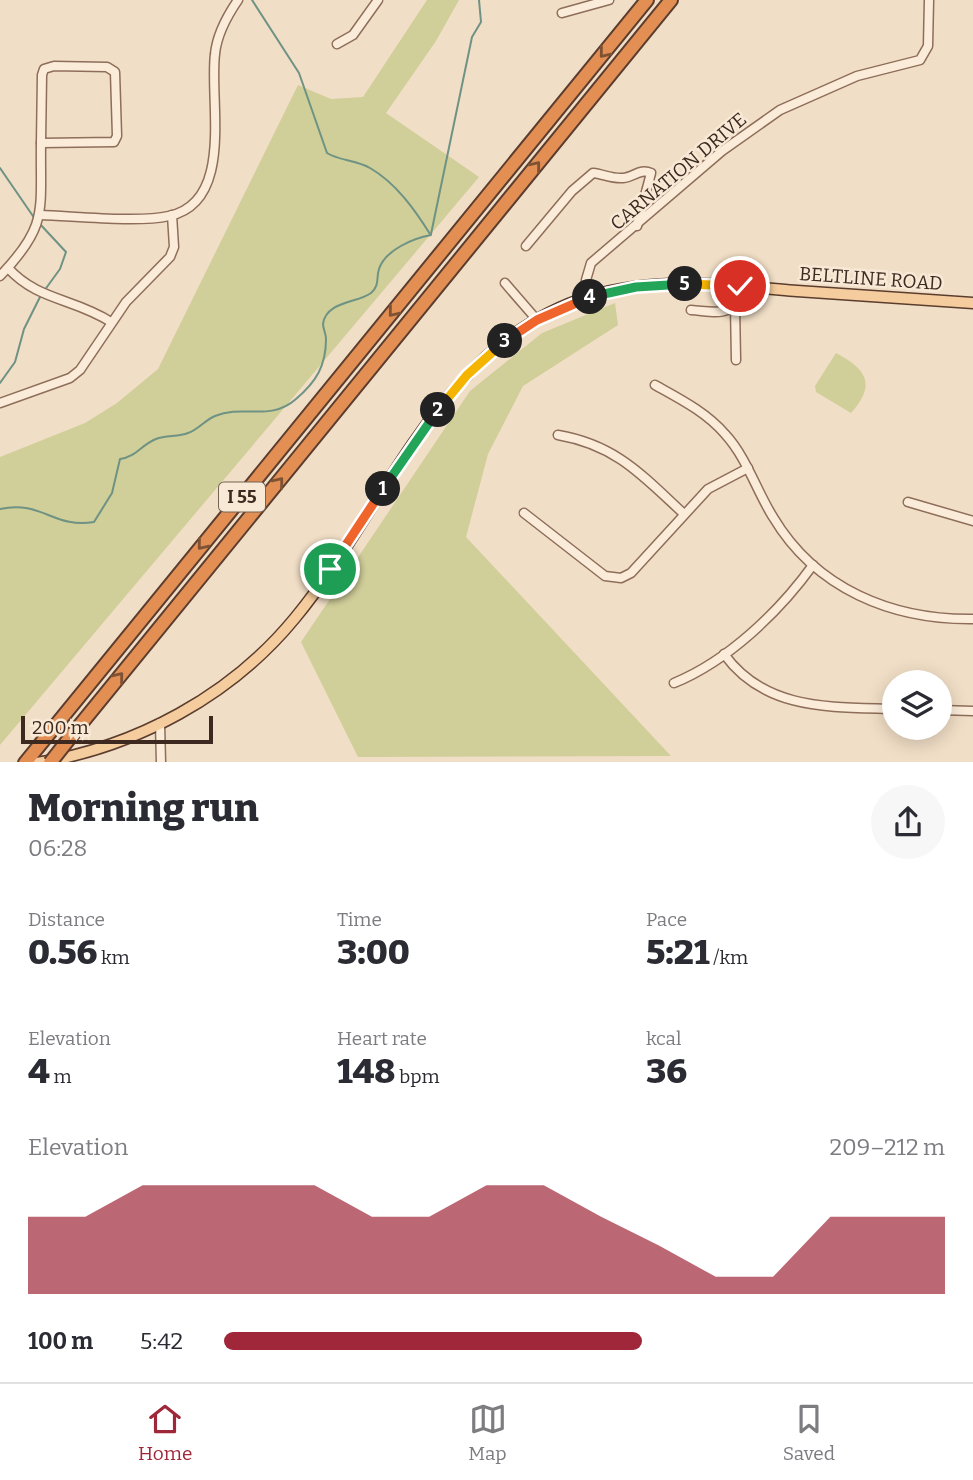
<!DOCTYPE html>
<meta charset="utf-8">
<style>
:root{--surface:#fff;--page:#f7f7f7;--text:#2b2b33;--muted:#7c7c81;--line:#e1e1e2;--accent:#a0273a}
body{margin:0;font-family:Bitter,serif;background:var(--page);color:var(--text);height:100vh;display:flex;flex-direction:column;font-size:26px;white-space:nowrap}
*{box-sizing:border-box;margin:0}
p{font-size:23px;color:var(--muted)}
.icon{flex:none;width:38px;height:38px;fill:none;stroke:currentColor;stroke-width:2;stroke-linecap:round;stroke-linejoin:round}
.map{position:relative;height:762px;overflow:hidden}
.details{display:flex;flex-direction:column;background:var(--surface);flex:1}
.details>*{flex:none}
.tools{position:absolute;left:882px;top:670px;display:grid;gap:14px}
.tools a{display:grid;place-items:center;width:70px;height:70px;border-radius:50%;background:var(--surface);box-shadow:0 4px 18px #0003;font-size:35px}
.scale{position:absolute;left:21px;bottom:18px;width:192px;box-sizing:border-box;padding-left:7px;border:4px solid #3d291f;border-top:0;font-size:19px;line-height:24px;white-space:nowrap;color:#3d291f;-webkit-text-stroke:5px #f8e9d6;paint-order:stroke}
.pin{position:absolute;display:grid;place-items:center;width:60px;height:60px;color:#fff;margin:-30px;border:4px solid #fff;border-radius:50%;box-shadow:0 2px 7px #0007}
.km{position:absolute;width:35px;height:35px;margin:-18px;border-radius:50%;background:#222;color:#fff;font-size:19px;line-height:35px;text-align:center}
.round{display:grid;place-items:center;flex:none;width:74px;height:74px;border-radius:37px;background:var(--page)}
.overview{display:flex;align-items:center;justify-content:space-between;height:119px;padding:0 28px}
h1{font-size:38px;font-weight:800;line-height:52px}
.figures{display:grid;grid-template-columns:repeat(3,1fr);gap:10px;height:119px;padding:7px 28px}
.figures div{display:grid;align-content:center}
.figures b{font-size:35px;font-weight:800}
.figures small{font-size:19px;font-weight:400}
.figures p{font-size:19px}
.chart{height:196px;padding:14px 28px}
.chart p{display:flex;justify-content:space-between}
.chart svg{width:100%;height:126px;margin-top:7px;fill:var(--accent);opacity:.7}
ul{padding:0 28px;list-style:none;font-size:23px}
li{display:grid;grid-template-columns:112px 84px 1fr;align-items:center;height:52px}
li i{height:18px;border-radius:9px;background:var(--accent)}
.dock{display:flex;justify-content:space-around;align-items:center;height:98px;border-top:2px solid var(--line);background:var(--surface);font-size:19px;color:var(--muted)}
.dock a{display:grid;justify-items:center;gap:4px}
.dock .active{color:var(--accent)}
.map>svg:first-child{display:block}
</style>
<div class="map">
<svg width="973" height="763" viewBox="0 0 973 763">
<rect width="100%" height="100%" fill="#f1dec6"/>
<g fill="#d0ce99">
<path d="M427,0H459L436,41L386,113L479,177L0,745V457L85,423L117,403L158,369L298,85L331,99L363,97Z"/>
<path d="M615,303L618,325L523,386L488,454L466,537L671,756L358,757L301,642L470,391L542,333Z"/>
<path d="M836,353C866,369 877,384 851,413L816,392L815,386Z"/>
</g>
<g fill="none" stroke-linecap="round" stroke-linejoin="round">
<g stroke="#6e9384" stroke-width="2">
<path d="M252,0L299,73L327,153C340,161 356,160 370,168C396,183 415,210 430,234"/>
<path d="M0,168L35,219"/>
<path d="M39,223L66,252L60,269L44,291"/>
<path d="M431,234L472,37L481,22L479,0"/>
<path d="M0,383L15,362L24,329L41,295"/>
<path d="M0,509C42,500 54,529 94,522L112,493L120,459C136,457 141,445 156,439C166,435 178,437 188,433C198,430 205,420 215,416C244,404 270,422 296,399C316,382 326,366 326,339C326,334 323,328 323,324C326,301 358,303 371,293C380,285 376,278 379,269C385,250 414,238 431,235"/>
</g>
<g stroke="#8e6e5a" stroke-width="11">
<g id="minor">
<path d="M562,13L609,0"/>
<path d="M337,44L353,35L378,0"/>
<path d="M54,66L107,67L115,72L117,136L114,142L41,143L42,75L44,69Z"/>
<path d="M40,215C74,216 138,223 169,216C235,202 209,101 215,54C217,34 227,16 238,0"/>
<path d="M526,246L572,191L593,173C603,174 612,179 623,178C634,177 640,168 651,173L637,226"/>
<path d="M8,268C38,301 74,298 111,322"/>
<path d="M0,276C49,225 40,211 41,143"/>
<path d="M505,283L537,320"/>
<path d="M588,297L586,280L591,263L722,151L780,110L857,76L920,60L928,46L929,0"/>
<path d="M735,306L736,360"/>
<path d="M691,310C718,312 735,319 740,286"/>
<path d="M655,385C680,399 706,412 725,434C747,458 756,490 773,517C816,589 892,620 973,619"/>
<path d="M0,403L70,378L80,370L126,302L170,257L174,247L172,215"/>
<path d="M558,435C616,445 642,475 684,514"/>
<path d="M908,502L973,521"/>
<path d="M524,513L605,576L621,578L631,573L708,489L748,468"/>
<path d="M724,654C765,711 831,707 894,709"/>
<path d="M674,683C728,661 779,612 813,565"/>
<path d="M940,710L973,711"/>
<path d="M160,723L161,763"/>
</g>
</g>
<g stroke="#5b3d2f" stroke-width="13">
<path id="major" d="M37,763C136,747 231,696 295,618C386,508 439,344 588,297C656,276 728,285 797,291C856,295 914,299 973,303"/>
</g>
<g stroke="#5b3d2f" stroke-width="16">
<g id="highway">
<path d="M76,730L671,0"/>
<path d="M25,763L647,0"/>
</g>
</g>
<use href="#minor" stroke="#fbecda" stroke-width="8"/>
<use href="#major" stroke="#f5cc9d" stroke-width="10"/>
<use href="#highway" stroke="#e38f54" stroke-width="12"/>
<g stroke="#5b3d2f" stroke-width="16" stroke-linecap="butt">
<path id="highway-bridge" d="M50,763L76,730"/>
</g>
<use href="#highway-bridge" stroke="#e38f54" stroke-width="12"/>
</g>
<defs><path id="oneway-chevron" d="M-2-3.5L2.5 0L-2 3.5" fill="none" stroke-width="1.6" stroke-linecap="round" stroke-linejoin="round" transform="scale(1.75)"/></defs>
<g stroke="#7f5234">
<use href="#oneway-chevron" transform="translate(604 53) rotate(129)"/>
<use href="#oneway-chevron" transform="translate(536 166) rotate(-51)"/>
<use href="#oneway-chevron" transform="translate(393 312) rotate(129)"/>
<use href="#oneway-chevron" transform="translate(279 482) rotate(-51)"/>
<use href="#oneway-chevron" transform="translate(202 545) rotate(129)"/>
<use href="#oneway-chevron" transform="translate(119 677) rotate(-51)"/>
</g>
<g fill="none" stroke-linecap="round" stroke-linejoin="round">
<g stroke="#fff" stroke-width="14">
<path id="split-1" d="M330,569L383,489"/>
</g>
<g stroke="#fff" stroke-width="14">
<path id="split-2" d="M383,489L438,410"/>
</g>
<g stroke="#fff" stroke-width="14">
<path id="split-3" d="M438,410L467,375L505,341"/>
</g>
<g stroke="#fff" stroke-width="14">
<path id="split-4" d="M505,341L537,320L590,297"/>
</g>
<g stroke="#fff" stroke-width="14">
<path id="split-5" d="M590,297L636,287L685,284"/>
</g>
<g stroke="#fff" stroke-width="14">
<path id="split-6" d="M685,284L740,286"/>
</g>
<use href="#split-1" stroke="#f0652b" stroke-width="9"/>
<use href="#split-2" stroke="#22a559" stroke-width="9"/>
<use href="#split-3" stroke="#f5b400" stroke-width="9"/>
<use href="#split-4" stroke="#f0652b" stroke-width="9"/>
<use href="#split-5" stroke="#22a559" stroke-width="9"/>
<use href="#split-6" stroke="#f5b400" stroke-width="9"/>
</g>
<g text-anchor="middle" stroke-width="5" stroke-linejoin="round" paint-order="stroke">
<rect fill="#f8e9d6" stroke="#756356" stroke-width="2" x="219" y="482.5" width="46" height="29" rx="5"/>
<g font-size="18" font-weight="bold" fill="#3d291f">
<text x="242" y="503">I 55</text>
</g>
<g font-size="19" fill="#3d291f" stroke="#f8e9d6">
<text transform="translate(678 171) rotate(-40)" y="7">CARNATION DRIVE</text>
<text transform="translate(871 278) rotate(4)" y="7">BELTLINE ROAD</text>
</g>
</g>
</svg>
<div class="tools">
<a><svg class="icon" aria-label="layers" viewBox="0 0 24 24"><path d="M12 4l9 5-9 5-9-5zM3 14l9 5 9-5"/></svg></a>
</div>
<div class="scale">200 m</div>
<div class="pin" style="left:330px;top:569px;background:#1e9e55"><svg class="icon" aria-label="arrive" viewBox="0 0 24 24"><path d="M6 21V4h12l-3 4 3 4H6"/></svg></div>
<div class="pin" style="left:740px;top:286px;background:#d93025"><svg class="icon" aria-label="check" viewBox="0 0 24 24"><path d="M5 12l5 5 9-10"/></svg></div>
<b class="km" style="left:383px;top:489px">1</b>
<b class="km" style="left:438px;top:410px">2</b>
<b class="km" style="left:505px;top:341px">3</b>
<b class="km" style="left:590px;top:297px">4</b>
<b class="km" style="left:685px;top:284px">5</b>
</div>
<section class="details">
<div class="overview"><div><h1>Morning run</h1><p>06:28</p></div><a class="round"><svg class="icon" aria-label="share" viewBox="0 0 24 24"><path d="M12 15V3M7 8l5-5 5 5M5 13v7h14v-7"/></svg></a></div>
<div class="figures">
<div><p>Distance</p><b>0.56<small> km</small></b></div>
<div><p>Time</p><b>3:00</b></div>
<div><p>Pace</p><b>5:21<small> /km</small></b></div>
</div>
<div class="figures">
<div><p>Elevation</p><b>4<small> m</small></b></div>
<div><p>Heart rate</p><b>148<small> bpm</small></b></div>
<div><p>kcal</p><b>36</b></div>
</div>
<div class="chart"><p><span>Elevation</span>209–212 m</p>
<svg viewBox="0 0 160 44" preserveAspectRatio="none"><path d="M0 44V17L10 17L20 6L30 6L40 6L50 6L60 17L70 17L80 6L90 6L100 17L110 27L120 38L130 38L140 17L150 17L160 17V44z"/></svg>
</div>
<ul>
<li><b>100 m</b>5:42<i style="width:58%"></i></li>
</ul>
</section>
<nav class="dock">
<a class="active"><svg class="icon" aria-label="home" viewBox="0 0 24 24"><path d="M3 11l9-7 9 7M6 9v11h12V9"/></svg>Home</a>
<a><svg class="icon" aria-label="map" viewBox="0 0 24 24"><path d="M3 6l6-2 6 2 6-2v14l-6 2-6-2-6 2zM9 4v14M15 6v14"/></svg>Map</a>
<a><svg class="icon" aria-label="saved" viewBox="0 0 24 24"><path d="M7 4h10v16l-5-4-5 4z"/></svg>Saved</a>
</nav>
